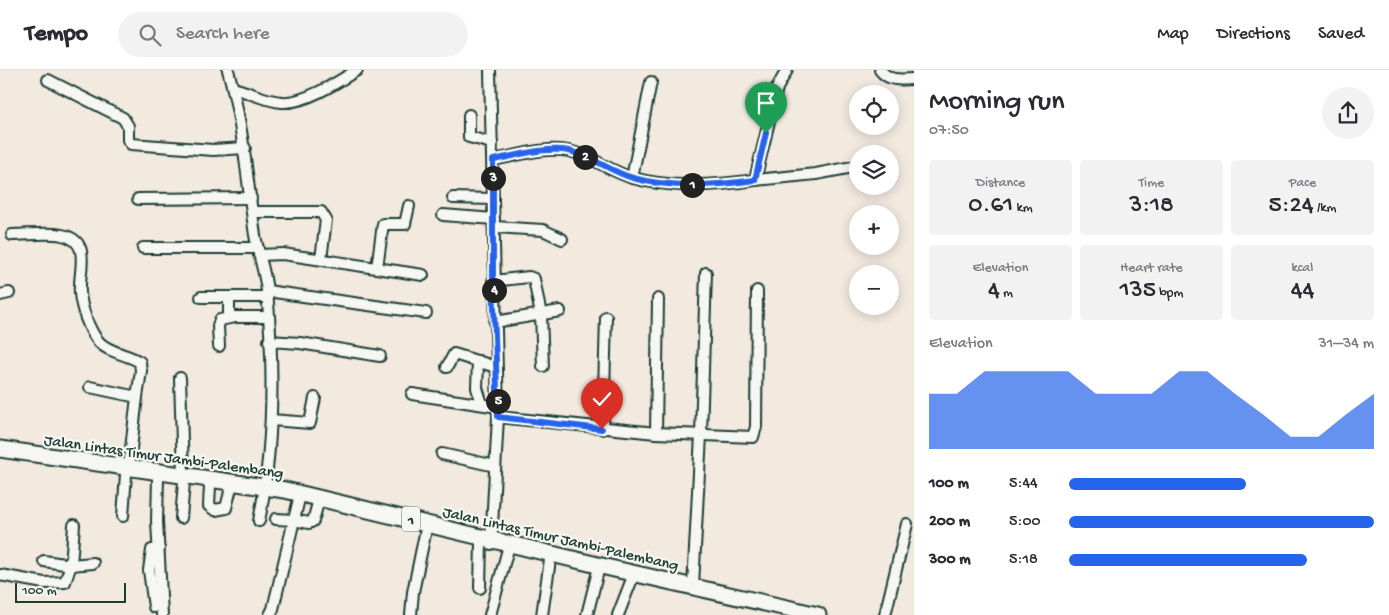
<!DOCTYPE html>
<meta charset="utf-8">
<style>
:root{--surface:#fff;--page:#f2f2f3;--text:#2b2b33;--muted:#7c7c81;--line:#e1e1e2;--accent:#2563eb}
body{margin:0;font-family:"Gochi Hand",sans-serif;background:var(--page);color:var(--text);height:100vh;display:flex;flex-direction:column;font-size:19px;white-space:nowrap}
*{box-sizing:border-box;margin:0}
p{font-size:16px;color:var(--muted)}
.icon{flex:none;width:28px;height:28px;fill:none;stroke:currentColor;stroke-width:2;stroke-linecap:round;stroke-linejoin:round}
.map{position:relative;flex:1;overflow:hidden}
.drawer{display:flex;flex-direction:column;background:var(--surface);width:475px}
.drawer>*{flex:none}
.tools{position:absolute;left:849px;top:15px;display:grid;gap:10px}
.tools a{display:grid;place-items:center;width:50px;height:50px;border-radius:50%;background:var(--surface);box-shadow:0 2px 12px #0003;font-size:25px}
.scale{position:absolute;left:15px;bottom:12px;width:111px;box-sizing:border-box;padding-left:5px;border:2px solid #1f3d34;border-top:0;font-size:14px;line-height:18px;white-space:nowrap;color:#1f3d34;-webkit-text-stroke:4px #f6f6f2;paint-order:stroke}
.pin{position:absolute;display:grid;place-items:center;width:42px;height:42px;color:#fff;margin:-51px -21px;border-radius:50% 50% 50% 0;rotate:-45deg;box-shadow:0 0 5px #0007}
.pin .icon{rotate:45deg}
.km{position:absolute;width:25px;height:25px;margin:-12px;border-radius:50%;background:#222;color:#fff;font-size:14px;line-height:25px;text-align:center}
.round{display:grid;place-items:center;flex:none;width:52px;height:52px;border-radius:26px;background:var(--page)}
.summary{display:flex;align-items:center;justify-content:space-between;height:85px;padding:0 15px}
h1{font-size:28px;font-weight:600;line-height:38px}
.metrics{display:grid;grid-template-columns:repeat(3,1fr);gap:8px;height:85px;padding:5px 15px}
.metrics div{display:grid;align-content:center;border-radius:5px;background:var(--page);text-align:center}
.metrics b{font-size:25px;font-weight:600}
.metrics small{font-size:14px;font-weight:400}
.metrics p{font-size:14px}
.chart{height:140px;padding:10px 15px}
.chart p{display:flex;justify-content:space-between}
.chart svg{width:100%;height:90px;margin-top:5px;fill:var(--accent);opacity:.7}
ul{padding:0 15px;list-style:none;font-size:16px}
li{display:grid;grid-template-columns:80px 60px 1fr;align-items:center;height:38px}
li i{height:12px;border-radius:6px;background:var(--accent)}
header{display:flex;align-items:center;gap:30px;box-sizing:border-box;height:70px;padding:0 25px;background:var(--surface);border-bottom:1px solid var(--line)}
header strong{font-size:24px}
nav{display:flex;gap:28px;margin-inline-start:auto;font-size:18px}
.search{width:350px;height:45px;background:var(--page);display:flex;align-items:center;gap:12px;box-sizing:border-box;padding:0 18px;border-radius:28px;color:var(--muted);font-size:19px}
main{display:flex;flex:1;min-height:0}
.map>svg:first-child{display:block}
</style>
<header>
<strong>Tempo</strong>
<div class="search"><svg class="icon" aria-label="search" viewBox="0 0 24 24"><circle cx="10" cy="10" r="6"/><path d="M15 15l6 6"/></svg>Search here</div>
<nav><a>Map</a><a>Directions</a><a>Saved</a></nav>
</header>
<main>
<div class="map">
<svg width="914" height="545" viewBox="0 0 914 545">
<rect width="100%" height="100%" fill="#f2e9df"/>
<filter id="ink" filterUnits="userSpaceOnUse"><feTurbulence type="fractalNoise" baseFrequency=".02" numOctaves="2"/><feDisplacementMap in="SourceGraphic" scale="10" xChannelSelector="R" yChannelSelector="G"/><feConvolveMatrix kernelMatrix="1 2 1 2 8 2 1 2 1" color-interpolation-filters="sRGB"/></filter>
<g filter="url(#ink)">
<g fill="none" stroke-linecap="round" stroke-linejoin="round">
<g stroke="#1f3d34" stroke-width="14">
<g id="minor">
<path d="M228,0C243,54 247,109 255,165C258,183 265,202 267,221C274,297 274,376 259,451"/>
<path d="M490,0L498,347L491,474"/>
<path d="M880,0C889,11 899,10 913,9"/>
<path d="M48,10L123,48L128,56V70L131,74L213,80L245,78"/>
<path d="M233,18C249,22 266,31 282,32C304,34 338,12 357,0"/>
<path d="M469,45V67L492,73"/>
<path d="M493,90C516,86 546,76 569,81C592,86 611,102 633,108C672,119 715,116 755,110L777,18L787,0"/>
<path d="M632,108L651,12"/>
<path d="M755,110L816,104L858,96"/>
<path d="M453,128L493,129"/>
<path d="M138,129L251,128"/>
<path d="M253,142H321L326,150L321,189"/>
<path d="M443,145L494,149"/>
<path d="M494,157L543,160L562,169"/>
<path d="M12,165C28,165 47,162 62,165C93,171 78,201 80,223C81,237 89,261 99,272C109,283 128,284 140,292L141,301L137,327"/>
<path d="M143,178H258"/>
<path d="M259,185L283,184L423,205"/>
<path d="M377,198L383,154H405L409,136"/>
<path d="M493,211L529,207L534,209L541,245L543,296"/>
<path d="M267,221L426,243"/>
<path d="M0,225L9,223"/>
<path d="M201,227H267"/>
<path d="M229,227V248"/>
<path d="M495,252L560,241"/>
<path d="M269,271L300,273L380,286"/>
<path d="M219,276L218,256L220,250L235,247H268"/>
<path d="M478,291L477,318L482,334"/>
<path d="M447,297L454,284L496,297"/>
<path d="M180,308L183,404"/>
<path d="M90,317L137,327L129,396"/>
<path d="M412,324L498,337"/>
<path d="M498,347L656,363L753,367L756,357L757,221"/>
<path d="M271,350L310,353L315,328"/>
<path d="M603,359L606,247"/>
<path d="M656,363L658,229"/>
<path d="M442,384L495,396"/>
<path d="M158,408L157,451L162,545"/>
<path d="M210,415L209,436L215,440L226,438L231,418"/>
<path d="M299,429L294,450L309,453L313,451L318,433"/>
<path d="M123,446L126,404"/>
<path d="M181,448L184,412"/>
<path d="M44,491L71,495L93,493"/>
<path d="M0,505L44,513L65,512L71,495L74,455"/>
<path d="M693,516L701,365L706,203"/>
<path d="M480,518L481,472"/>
<path d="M154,537L149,500L152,480L159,479"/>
<path d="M270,545L273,539L294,450L276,449"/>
<path d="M411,545L413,522L426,459"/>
<path d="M490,545L508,479"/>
<path d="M542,545L550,490"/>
<path d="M587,545L598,501"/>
<path d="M618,545L632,509"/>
<path d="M885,545L907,454"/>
</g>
</g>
<g stroke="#1f3d34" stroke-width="19">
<path id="highway" d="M0,379L285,420L610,498L818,545"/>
</g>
<use href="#minor" stroke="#f6f6f2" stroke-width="10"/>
<use href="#highway" stroke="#f6f6f2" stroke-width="15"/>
</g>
</g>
<g fill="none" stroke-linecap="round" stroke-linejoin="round" filter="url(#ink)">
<g stroke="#fff" stroke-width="10">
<path id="route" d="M602,359L498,347L493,211V90C516,86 546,76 569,81C592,86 611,102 633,108C672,119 715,116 755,110L766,63"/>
</g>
<use href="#route" stroke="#2563eb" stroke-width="6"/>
</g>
<g text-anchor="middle" stroke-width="4.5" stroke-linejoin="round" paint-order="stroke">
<rect fill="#f6f6f2" stroke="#60746d" stroke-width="1" x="402" y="436.5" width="18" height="25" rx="4"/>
<g font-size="15" font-weight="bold" fill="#1f3d34">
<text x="411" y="454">1</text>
</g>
<g font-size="16" fill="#1f3d34" stroke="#f6f6f2">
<text transform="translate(164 385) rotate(8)" y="6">Jalan Lintas Timur Jambi-Palembang</text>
<text transform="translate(561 467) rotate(13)" y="6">Jalan Lintas Timur Jambi-Palembang</text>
</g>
</g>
</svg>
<div class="tools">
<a><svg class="icon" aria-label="locate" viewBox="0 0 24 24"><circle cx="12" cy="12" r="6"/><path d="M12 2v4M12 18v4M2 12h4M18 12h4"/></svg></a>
<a><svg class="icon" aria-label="layers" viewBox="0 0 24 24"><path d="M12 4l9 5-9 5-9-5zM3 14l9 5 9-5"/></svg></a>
<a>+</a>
<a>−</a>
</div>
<div class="scale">100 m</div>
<div class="pin" style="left:766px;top:63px;background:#1e9e55"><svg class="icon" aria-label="arrive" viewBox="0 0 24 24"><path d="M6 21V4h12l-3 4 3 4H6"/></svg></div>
<div class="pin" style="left:602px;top:359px;background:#d93025"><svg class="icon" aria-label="check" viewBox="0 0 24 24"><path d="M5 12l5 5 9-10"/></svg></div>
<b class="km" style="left:692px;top:115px">1</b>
<b class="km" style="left:585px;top:87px">2</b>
<b class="km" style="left:493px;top:108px">3</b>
<b class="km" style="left:494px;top:220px">4</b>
<b class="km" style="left:498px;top:331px">5</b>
</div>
<section class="drawer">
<div class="summary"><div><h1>Morning run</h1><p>07:50</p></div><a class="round"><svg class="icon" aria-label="share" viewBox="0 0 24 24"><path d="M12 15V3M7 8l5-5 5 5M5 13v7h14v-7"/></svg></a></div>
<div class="metrics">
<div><p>Distance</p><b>0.61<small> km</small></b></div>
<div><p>Time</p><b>3:18</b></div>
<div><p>Pace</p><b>5:24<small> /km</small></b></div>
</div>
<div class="metrics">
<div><p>Elevation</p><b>4<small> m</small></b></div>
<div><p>Heart rate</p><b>135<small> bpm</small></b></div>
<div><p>kcal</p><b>44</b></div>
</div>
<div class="chart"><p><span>Elevation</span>31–34 m</p>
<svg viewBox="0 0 160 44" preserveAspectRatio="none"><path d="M0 44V17L10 17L20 6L30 6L40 6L50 6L60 17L70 17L80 17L90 6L100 6L110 17L120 27L130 38L140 38L150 27L160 17V44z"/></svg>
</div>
<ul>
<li><b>100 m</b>5:44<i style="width:58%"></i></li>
<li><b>200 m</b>5:00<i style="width:100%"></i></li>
<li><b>300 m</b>5:18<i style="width:78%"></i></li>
</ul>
</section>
</main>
